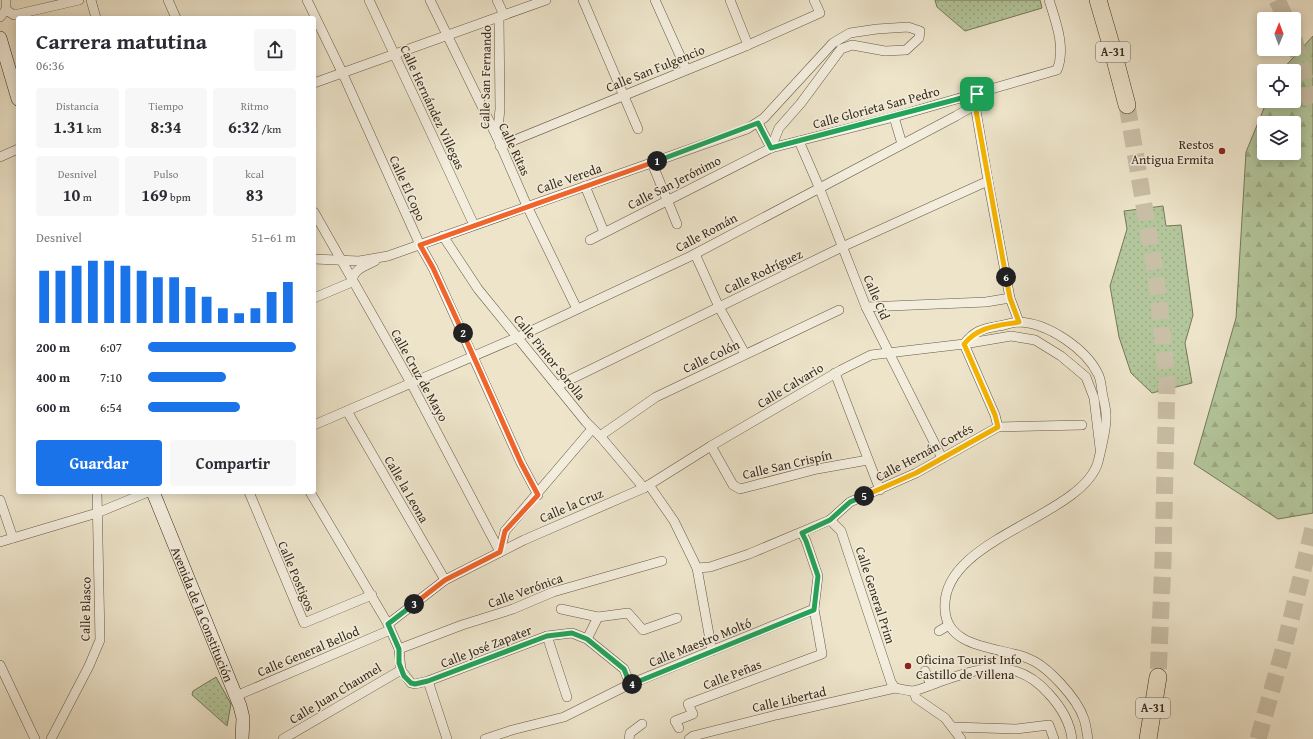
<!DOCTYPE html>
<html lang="es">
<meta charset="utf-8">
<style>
:root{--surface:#fff;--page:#f7f7f7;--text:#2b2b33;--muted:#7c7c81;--accent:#1a73e8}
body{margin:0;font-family:"Gentium Book Plus",serif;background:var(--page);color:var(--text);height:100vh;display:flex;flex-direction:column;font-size:15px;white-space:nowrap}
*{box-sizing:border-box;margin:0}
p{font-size:13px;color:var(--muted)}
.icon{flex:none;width:22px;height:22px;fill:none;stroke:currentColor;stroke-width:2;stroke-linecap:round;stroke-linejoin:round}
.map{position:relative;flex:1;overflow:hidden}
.panel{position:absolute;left:16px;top:16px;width:300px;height:478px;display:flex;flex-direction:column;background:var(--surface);border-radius:4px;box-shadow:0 2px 10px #0003}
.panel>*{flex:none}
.needle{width:26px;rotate:1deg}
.fabs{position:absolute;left:1257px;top:12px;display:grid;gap:8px}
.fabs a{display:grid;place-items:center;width:44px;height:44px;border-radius:4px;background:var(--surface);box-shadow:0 2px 10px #0003;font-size:20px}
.pin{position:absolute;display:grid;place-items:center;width:34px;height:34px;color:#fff;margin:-17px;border-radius:8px;box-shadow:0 2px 6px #0006}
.km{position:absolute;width:20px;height:20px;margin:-10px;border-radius:50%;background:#222;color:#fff;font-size:11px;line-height:20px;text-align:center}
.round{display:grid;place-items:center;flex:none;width:42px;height:42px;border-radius:4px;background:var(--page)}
.summary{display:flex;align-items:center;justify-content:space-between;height:68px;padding:0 20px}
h1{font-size:22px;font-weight:600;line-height:30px}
.figures{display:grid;grid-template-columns:repeat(3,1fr);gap:6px;height:68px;padding:4px 20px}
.figures div{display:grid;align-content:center;border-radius:4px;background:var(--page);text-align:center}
.figures b{font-size:17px;font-weight:600}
.figures small{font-size:11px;font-weight:400}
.figures p{font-size:11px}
.chart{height:112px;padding:8px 20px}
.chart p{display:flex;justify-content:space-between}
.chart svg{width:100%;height:72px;margin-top:4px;stroke:var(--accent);stroke-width:6}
.cta{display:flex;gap:8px;margin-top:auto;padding:8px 20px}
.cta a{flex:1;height:46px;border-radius:4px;background:var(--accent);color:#fff;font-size:16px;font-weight:600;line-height:46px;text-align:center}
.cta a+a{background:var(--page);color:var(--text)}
ul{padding:0 20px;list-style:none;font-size:13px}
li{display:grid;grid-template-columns:64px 48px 1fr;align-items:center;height:30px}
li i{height:10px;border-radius:5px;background:var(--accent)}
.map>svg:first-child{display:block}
</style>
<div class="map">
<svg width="1313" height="739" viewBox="0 0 1313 739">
<defs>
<pattern id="forest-firs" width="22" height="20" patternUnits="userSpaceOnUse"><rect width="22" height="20" fill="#b3c59a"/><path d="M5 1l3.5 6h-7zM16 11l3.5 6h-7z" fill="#9ba984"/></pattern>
<pattern id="park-dots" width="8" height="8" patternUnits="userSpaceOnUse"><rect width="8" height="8" fill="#b3c59a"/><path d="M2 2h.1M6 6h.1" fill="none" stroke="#9ba984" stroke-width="1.8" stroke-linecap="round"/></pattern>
</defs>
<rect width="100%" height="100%" fill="#ede4ca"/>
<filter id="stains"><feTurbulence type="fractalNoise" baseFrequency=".005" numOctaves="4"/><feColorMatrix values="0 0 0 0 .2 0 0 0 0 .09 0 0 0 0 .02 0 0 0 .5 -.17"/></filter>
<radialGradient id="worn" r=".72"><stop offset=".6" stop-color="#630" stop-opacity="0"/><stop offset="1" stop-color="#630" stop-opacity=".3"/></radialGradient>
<path fill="url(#forest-firs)" stroke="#76785a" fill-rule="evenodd" d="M1313,36V513L1278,519L1194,464L1236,318L1246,152L1267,101H1294V71H1281ZM1264,123H1294V153H1264Z"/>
<g fill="url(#park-dots)" stroke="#76785a">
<path d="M935,0H1040L1042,8L965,31L937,7Z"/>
<path d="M1163,206L1166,226L1181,225L1193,315L1185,343L1192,383L1152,393L1131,373L1119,337L1110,286L1127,229L1124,211Z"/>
<path d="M216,677L231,704L227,726L192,695L193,691Z"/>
</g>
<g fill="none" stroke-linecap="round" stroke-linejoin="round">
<g stroke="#c9bfa7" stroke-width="17" stroke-dasharray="17 8" stroke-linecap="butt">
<path d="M1277,0L1286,19"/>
<path d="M1294,39L1313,109"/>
<path d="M1127,105L1156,276L1167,378L1163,561L1158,677"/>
<path d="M1258,739L1286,640L1313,528"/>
</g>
<g stroke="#665945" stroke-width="10">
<g id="street">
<path d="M91,0L96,18"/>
<path d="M168,0L176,18"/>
<path d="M307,0L342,72L420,245L433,268L521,463L538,495"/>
<path d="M369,0L474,225"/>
<path d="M430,0L497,137L527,206L577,309"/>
<path d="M497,0L504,15"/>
<path d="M583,0L638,129"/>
<path d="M655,0L686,69"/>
<path d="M730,0L748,45"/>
<path d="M6,10L14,15L79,0"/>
<path d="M0,17L6,10V0"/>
<path d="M314,83L546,0"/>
<path d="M975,105L988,181"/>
<path d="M894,117L902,144"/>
<path d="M758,123L771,148"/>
<path d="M497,137L500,109L499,17"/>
<path d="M799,141L819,187L866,307L942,458"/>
<path d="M500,146L748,45L820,13L814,0"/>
<path d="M0,157L18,149"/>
<path d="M652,163L677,224"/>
<path d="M585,186L604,232"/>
<path d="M314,212L411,383L500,552"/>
<path d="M443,236L478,289L586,422L600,436L644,488"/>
<path d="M590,240L771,148L894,117L1057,70C1066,48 1056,22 1049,0"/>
<path d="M695,254L719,307L745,354"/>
<path d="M314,259L359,261L388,256L747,129L764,118L833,43L850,33L877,29L908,27L920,31L919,38L906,50L885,51L852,45L841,49L801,103L779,128L771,148"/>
<path d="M314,298L352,282C353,269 365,266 375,261"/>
<path d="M866,307L986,302L1010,298"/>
<path d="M964,344C975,330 982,329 999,326C1005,325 1013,322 1019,322C1048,323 1086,349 1098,374C1101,379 1101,386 1102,391C1103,399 1106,407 1106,415C1107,426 1101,450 1098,462C1082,518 939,538 945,610C947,649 1000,647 1027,658C1047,665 1077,698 1084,719C1086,725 1087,733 1088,739"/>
<path d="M964,344L995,415L998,427"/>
<path d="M835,373L880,490"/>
<path d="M557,386L842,247L988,181L1010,298L1019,322"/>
<path d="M347,411L445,580"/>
<path d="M314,425L518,337L691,256L956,116L975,105L977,94"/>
<path d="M600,436L656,397L839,310"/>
<path d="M711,446L733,485L740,489L817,469L868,460"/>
<path d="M649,485L674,521L697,568L712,651"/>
<path d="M249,492L304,623L372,595"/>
<path d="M310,492L388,624L399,649L401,670L411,683L415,684L428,681L547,636L572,633L587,639L624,669L630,684"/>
<path d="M0,500L13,538"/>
<path d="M830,520L841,531L891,682L895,688C901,689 908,691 913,691C923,689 933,684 942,681C983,667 1017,657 1049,694C1060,706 1070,722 1072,739"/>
<path d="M0,542L97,513L148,492"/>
<path d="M500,552L505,531L592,429"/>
<path d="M697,568L710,567L749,554L830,520L850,502L916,473L998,427L1082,425"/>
<path d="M561,609L598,617"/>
<path d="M388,624L445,580L524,540L644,488L711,446L841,370L871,355L964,344L1011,336L1035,340L1061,356L1086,377L1094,398L1100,448"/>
<path d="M939,631L949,625"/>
<path d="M547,636L567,697"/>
<path d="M587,639L598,617L628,613L643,630L677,618"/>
<path d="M399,649L462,625L513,609L553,592L662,561"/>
<path d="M0,665L35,739"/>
<path d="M925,671L931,685"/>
<path d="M428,681L447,739"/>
<path d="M914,691L916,698L945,718L961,739"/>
<path d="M236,696L390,630"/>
<path d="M953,727L1016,729L1049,725L1054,739"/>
<path d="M679,728L675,721L693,714L688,704L822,654L814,609L818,576L806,541L802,533"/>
<path d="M51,739L89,666L100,640L97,492"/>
<path d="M283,739L401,670"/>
<path d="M485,739L512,730L564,717L630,684L814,609"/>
<path d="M629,739L630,733L642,724"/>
<path d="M689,739L693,736L776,715L895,688"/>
</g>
</g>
<g stroke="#392b19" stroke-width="14">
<g id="secondary">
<path d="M0,38L18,99"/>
<path id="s1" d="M153,492L240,706L243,718L242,739"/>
</g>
</g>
<g stroke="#392b19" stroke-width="18">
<g id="highway">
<path d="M1098,0L1112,48L1127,105"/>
<path d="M1148,739L1158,677"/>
</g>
</g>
<use href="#street" stroke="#f3eddd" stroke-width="9"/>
<use href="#secondary" stroke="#f3eddd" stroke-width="13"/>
<use href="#highway" stroke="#ede4ca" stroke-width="17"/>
</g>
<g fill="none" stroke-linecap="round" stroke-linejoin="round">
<g stroke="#fff" stroke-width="8">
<path id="split-1" d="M657,161L758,123L771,148L977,94"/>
</g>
<g stroke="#fff" stroke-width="8">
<path id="split-2" d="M463,333L433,268L420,245L657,161"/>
</g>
<g stroke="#fff" stroke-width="8">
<path id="split-3" d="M414,604L445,580L500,552L505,531L538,495L521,463L463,333"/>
</g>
<g stroke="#fff" stroke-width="8">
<path id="split-4" d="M414,604L388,624L399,649V663L404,676L411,683L415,684L428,681L547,636L572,633L587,639L624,669L630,684H632"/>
</g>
<g stroke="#fff" stroke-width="8">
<path id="split-5" d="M632,684L814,610L818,576L806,541L802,533L830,520L850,502L864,496"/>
</g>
<g stroke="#fff" stroke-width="8">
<path id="split-6" d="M864,496L916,473L998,427L995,415L964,344C979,326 997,326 1019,322L1010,298L1006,277"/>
</g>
<g stroke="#fff" stroke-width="8">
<path id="split-7" d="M977,94L975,105L1006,277"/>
</g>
<use href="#split-1" stroke="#22a559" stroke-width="5"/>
<use href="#split-2" stroke="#f0652b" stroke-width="5"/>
<use href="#split-3" stroke="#f0652b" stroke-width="5"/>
<use href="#split-4" stroke="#22a559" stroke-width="5"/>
<use href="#split-5" stroke="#22a559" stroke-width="5"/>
<use href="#split-6" stroke="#f5b400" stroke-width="5"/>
<use href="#split-7" stroke="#f5b400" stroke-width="5"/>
</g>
<g fill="#8f2418" stroke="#f3eddd" stroke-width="1.5">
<circle cx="1222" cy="151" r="4"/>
<circle cx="908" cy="666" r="4"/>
</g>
<g text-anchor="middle" stroke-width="3" stroke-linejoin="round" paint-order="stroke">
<g fill="#f3eddd" stroke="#716554" stroke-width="1">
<rect x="1096" y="42" width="34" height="20" rx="3"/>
<rect x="1136" y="698" width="34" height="20" rx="3"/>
</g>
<g font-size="12" font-weight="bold" fill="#392b19">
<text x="1113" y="56">A-31</text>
<text x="1153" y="712">A-31</text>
</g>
<g font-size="13" fill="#392b19" stroke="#f3eddd">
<text transform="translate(655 68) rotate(-22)" y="5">Calle San Fulgencio</text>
<text transform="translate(485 77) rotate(-89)" y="5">Calle San Fernando</text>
<text transform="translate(433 107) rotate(65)" y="5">Calle Hernández Villegas</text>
<text transform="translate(876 107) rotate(-15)" y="5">Calle Glorieta San Pedro</text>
<text transform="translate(515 149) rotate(65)" y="5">Calle Ritas</text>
<text transform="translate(569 178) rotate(-19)" y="5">Calle Vereda</text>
<text transform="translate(674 182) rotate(-27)" y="5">Calle San Jerónimo</text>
<text transform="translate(408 188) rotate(66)" y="5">Calle El Copo</text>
<text transform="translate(706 232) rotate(-28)" y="5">Calle Román</text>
<text transform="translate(763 271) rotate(-26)" y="5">Calle Rodríguez</text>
<text transform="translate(877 297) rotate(67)" y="5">Calle Cid</text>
<text transform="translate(711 356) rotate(-25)" y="5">Calle Colón</text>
<text transform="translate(550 357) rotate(51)" y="5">Calle Pintor Sorolla</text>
<text transform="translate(420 375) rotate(61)" y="5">Calle Cruz de Mayo</text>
<text transform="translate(790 385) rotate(-31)" y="5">Calle Calvario</text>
<text transform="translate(924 452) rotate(-28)" y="5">Calle Hernán Cortés</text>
<text transform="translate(787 464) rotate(-13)" y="5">Calle San Crispín</text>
<text transform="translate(407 489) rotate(60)" y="5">Calle la Leona</text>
<text transform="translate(571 505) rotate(-23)" y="5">Calle la Cruz</text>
<text transform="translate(297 576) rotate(67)" y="5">Calle Postigos</text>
<text transform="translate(525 590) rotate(-20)" y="5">Calle Verónica</text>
<text transform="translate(876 595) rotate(72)" y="5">Calle General Prim</text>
<text transform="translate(85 609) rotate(-89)" y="5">Calle Blasco</text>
<text dy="5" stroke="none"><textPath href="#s1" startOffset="132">Avenida de la Constitución</textPath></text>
<text transform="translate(700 642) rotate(-22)" y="5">Calle Maestro Moltó</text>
<text transform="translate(486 646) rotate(-21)" y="5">Calle José Zapater</text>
<text transform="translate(308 651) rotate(-23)" y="5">Calle General Bellod</text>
<text transform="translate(732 674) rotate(-21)" y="5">Calle Peñas</text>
<text transform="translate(335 693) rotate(-31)" y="5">Calle Juan Chaumel</text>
<text transform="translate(789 699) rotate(-13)" y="5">Calle Libertad</text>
</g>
<g font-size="13" fill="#392b19" stroke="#f3eddd" text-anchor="end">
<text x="1214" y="149">Restos<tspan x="1214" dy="15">Antigua Ermita</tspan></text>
<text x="916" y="664" text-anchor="start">Oficina Tourist Info<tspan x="916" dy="15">Castillo de Villena</tspan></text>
</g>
</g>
<rect width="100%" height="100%" filter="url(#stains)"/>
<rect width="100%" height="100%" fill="url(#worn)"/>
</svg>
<div class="fabs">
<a><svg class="needle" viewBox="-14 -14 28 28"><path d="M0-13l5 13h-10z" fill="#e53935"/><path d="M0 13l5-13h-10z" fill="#7c7c81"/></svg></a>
<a><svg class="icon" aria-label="locate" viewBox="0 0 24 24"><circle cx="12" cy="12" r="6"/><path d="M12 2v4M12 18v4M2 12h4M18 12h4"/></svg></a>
<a><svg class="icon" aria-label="layers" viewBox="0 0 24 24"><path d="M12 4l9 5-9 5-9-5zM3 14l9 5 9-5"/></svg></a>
</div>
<div class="pin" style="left:977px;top:94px;background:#1e9e55"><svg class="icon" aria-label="arrive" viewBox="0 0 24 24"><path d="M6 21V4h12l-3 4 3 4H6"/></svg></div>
<b class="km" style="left:657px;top:161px">1</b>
<b class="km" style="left:463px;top:333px">2</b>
<b class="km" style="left:414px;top:604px">3</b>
<b class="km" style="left:632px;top:684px">4</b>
<b class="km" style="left:864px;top:496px">5</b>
<b class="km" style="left:1006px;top:277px">6</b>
<section class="panel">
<div class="summary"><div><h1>Carrera matutina</h1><p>06:36</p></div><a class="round"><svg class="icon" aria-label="share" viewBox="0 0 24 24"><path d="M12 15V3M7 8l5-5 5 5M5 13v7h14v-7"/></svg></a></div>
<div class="figures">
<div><p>Distancia</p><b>1.31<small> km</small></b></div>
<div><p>Tiempo</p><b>8:34</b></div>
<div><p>Ritmo</p><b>6:32<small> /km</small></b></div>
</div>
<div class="figures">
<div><p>Desnivel</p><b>10<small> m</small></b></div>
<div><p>Pulso</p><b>169<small> bpm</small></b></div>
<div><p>kcal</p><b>83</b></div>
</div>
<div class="chart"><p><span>Desnivel</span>51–61 m</p>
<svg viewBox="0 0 160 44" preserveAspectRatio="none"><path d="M5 44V12M15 44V12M25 44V9M35 44V6M45 44V6M55 44V9M65 44V12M75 44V16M85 44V16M95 44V22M105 44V28M115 44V35M125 44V38M135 44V35M145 44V25M155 44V19"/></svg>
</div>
<ul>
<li><b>200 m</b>6:07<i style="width:100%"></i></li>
<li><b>400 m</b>7:10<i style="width:53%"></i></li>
<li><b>600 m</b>6:54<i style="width:62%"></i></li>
</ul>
<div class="cta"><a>Guardar</a><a>Compartir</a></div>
</section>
</div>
